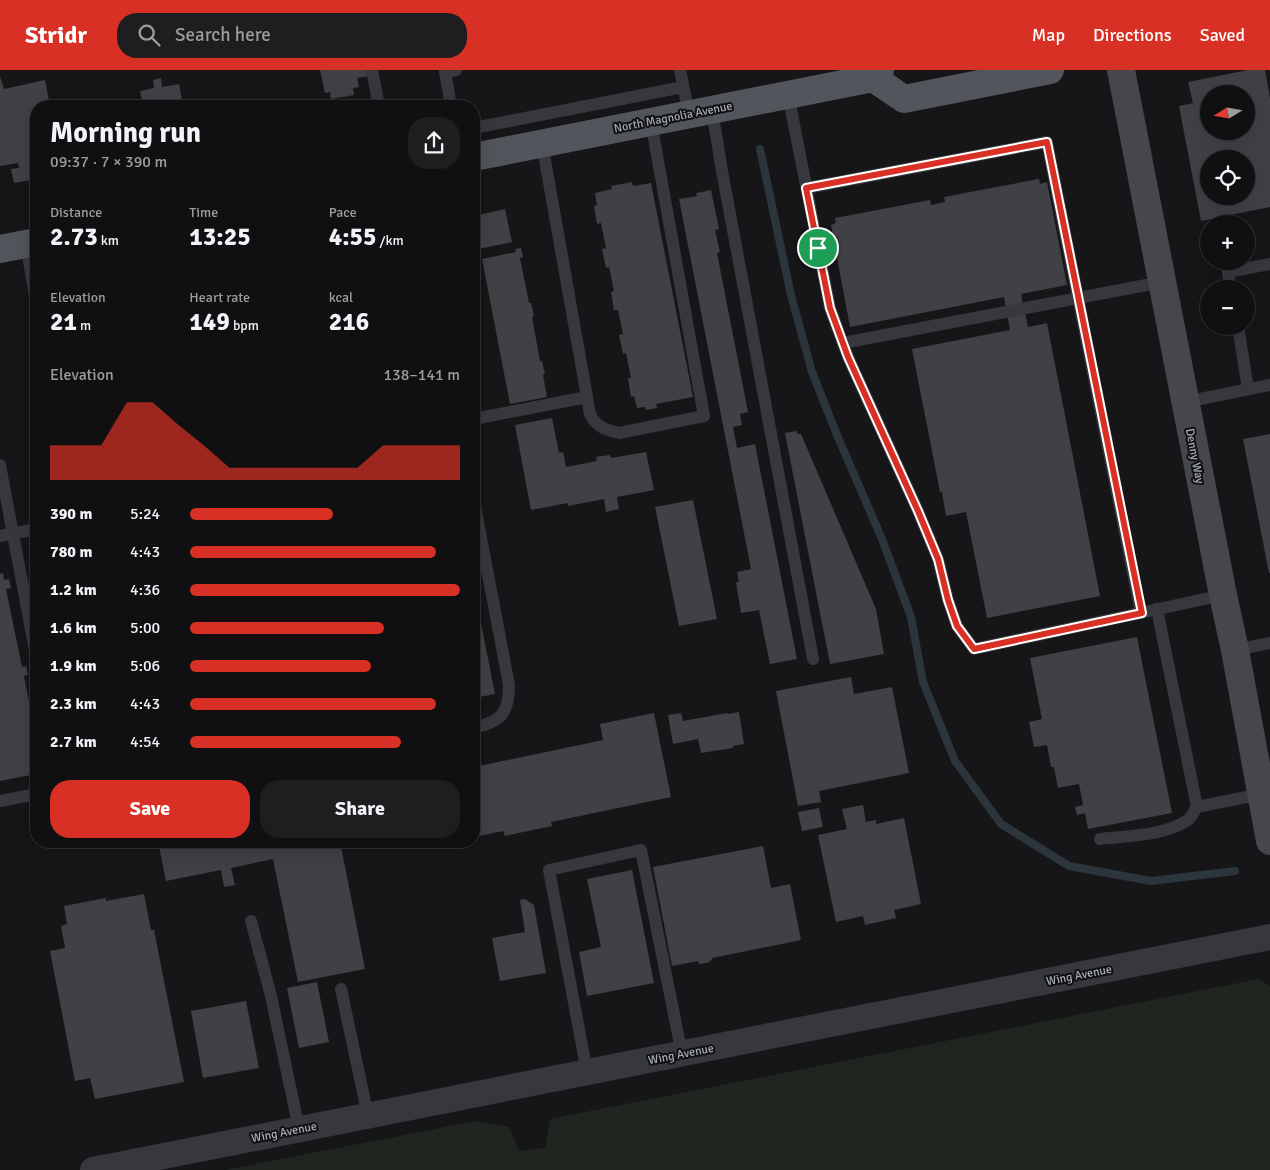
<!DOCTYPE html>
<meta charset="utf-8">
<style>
:root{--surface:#101012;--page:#1e1e20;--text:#f1f3f6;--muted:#9c9d9f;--line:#303032;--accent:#d93025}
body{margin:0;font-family:Signika,sans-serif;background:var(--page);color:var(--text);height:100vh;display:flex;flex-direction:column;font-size:19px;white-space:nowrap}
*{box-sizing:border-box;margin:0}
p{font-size:16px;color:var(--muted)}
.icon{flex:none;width:28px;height:28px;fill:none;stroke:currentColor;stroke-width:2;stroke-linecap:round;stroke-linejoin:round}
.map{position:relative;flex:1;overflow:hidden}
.sheet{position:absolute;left:30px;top:30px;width:450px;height:748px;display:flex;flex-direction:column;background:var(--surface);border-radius:20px;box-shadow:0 5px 20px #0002,0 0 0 1px var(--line)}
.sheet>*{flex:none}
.needle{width:32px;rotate:259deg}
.fabs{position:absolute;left:1200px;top:15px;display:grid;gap:10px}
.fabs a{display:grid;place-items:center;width:55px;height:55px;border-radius:50%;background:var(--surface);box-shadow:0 5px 20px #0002,0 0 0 1px var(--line);font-size:25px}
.pin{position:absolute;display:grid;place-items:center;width:42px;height:42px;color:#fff;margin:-21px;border:2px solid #fff;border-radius:50%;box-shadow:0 1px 5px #0007}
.round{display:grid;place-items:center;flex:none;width:52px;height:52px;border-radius:20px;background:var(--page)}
.head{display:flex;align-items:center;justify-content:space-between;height:85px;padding:0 20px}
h1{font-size:28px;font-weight:700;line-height:38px}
.figures{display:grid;grid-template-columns:repeat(3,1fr);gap:8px;height:85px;padding:5px 20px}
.figures div{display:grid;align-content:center}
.figures b{font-size:25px;font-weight:700}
.figures small{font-size:14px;font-weight:400}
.figures p{font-size:14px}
.chart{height:140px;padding:10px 20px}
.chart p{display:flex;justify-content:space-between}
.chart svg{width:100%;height:90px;margin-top:5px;fill:var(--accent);opacity:.7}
.cta{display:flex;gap:10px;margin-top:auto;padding:10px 20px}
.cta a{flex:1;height:58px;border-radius:20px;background:var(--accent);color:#fff;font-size:20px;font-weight:700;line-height:58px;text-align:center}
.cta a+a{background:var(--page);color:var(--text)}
ul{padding:0 20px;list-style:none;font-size:16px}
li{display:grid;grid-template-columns:80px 60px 1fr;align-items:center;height:38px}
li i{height:12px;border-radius:6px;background:var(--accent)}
header{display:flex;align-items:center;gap:30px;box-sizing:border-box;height:70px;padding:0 25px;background:var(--accent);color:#fff}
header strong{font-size:24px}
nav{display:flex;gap:28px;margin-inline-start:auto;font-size:18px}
.search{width:350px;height:45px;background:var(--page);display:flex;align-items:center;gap:12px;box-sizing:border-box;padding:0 18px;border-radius:20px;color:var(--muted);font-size:19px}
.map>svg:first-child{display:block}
</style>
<header>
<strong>Stridr</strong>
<div class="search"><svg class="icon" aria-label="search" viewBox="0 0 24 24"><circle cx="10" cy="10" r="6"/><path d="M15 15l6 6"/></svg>Search here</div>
<nav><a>Map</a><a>Directions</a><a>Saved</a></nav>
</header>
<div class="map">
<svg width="1270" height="1100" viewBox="0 0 1270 1100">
<rect width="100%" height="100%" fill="#161618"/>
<path fill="#1e261f" d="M1259,909L1270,916V1100H225L476,1051L510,1057L519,1081L545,1078L550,1049Z"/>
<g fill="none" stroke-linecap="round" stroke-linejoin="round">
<path stroke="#2c353c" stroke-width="8" d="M760,79L791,225L812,302L837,365L882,469L911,547L923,612L955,691L1001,754L1069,796L1151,811L1235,801"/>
</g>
<g fill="#404145" fill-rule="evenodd">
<path d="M320,0H369L370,6L357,8L359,17L353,18L354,25L331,29L330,22L325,23Z"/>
<path d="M1248,0H1265L1270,28V137L1201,151L1179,36L1193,33L1188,12ZM1209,24H1246V61H1209ZM1209,89H1246V126H1209Z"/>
<path d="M0,6L4,19L45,10L50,36H36V109L14,113L11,99L19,98L18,93L0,96Z"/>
<path d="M161,8L162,17L179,14L183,36H143L140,21L154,18L153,10Z"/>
<path d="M1039,109L1040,114L1047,112L1067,215L1021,224L1028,257L1047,253L1100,526L987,548L966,442L946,446L942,422H940L912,279L1010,260L1004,227L850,257L831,155L836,153L835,148L930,130L931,135L945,132L944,127Z"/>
<path d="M632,112L633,116L651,113L693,327L656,334L657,338L646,340L645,337L637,338L634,326L631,327L628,308H631L626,283L623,284L619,265L623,264L618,240H614L611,222L614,221L609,197L606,198L602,179L606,178L601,153L597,154L594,136L597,135L595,123L612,119L611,116Z"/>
<path d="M711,120L719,159L715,160L720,182L717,183L748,342L740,344L742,355L733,357L737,378L755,374L797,589L770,594L759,540L741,543L736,512H739L737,502L751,499L679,129L697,126L696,123Z"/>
<path d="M505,139L512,172L474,180V146Z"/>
<path d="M521,178L523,187L520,188L529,233H531L534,246L532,247L540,291H542L545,304L543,305L547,327L510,334L482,189L516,182L515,179Z"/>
<path d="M552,348L559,383L563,382L566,397L597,391L596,387L610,385L611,388L646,382L654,420L617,427L619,439L606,442L604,429L568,436V433L531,440L515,355Z"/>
<path d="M797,361V364H801L876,539L884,584L830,594L785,363Z"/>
<path d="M1270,364V503H1269L1243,369Z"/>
<path d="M693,430L717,549L679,556L655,437Z"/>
<path d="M3,503L4,510L9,509L11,518L6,519L22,597L26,596L28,605L24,606L36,670V704L0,711V504Z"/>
<path d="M474,523H475L495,624L474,628Z"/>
<path d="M1137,567L1172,743L1088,759L1085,743L1077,745L1075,737L1083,735L1079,714L1058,718L1054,697H1051L1047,675L1034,677L1029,652L1042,649L1030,588Z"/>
<path d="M851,607L854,624L892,617L909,703L819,721L821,732L798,736L776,621Z"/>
<path d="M739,642L744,674L733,676V678L701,683L698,669L673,674L668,645L681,643L683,651L727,643L728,644Z"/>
<path d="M654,643L671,727L551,752L552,756L505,766L503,761L474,767V697L603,670L600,654Z"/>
<path d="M863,735L866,752L876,750V754L904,748L921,834L894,840L896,848L865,855L863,846L836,852L818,765L847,759L842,739Z"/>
<path d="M819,738L823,757L802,761L798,742Z"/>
<path d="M158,771H340L365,899L298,912L273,789L231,798L235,815L224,817L221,800L166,811Z"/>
<path d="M763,776L771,818L790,814L801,870L712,888V890L709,891L710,892L700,894L699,893L698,891L672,896L653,797Z"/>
<path d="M632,800L654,913L587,926L579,882L601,877L587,809Z"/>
<path d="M144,824L151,860H154L184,1012L95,1029L90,1008L75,1011L50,881L65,878L61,856L67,854L64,836L106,828V831Z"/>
<path d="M525,829L534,835L546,903L500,911L492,868L525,862L520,830Z"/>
<path d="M317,912L329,972L299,978L287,918Z"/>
<path d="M246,931L259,998L203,1008L191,941Z"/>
</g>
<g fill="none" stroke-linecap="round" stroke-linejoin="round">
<g stroke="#37383d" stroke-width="12">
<path d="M372,0L379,36"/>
<path d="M680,0L689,44"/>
<path d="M788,24L830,238L848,287L918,441L938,489L948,530L957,556L974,579L1223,525"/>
<path d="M451,36L445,2L456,0"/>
<path d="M712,40L722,101L813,589"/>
<path d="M474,58L683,17"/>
<path d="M542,73L590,344C596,357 606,360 619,363L704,346L651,52"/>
<path d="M807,118L1047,72L1141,543"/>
<path d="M26,174L36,232"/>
<path d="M1231,219L1228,202L1270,194"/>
<path d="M1238,256L1248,319"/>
<path d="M843,273L1162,212"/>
<path d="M1185,332L1270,315"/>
<path d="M474,346V349L587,327"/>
<path d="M0,395L36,586"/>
<path d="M474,431L509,615C509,644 501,651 474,658"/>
<path d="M0,466L36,459"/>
<path d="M1157,539L1197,737"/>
<path d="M1235,580L1270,573"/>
<path d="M0,731L36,724"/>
<path d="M1100,769C1128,766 1164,766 1188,750C1192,747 1194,741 1197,737L1261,724"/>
<path d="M251,851L271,926L299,1059"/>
<path d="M341,919L368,1046"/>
<path d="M587,1002L549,800L641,780L682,984"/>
</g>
<path stroke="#37383d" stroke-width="26" d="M93,1100L1270,867"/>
<path stroke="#45474d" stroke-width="28" d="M1121,0L1223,525L1235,580L1270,771"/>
<g stroke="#53555c" stroke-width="28">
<path d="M873,8L904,29L1050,0"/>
<path d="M474,87L873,8L880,0"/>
<path d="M0,179L36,172"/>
</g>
</g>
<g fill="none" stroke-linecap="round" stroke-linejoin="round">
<g stroke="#fff" stroke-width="10">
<path id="route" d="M1047,72L1142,543L974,579L957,556L948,530L938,489L918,441L848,287L830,238L806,118Z"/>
</g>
<use href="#route" stroke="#d93025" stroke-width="6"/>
</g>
<g text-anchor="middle" stroke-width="4" stroke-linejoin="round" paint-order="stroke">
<g font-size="12" fill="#a8adb8" stroke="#111113">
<text transform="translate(673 47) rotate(-11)" y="4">North Magnolia Avenue</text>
<text transform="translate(1195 386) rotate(79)" y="4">Denny Way</text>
<text transform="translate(1079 905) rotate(-11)" y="4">Wing Avenue</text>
<text transform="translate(681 984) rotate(-11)" y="4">Wing Avenue</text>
<text transform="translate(284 1062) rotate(-11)" y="4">Wing Avenue</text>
</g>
</g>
</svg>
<div class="fabs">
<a><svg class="needle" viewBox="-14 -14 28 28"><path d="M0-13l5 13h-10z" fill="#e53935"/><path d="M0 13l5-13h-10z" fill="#9c9d9f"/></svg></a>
<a><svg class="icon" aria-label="locate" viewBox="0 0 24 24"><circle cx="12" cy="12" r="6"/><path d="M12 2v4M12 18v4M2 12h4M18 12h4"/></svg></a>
<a>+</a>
<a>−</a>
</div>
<div class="pin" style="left:818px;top:178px;background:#1e9e55"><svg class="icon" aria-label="arrive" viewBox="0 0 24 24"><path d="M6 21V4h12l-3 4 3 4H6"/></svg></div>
<section class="sheet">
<div class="head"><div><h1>Morning run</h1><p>09:37 · 7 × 390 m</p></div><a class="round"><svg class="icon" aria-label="share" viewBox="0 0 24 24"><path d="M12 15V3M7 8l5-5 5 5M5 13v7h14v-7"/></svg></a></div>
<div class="figures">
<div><p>Distance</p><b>2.73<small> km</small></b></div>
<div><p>Time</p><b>13:25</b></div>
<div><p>Pace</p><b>4:55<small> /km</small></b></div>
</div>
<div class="figures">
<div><p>Elevation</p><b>21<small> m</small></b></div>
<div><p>Heart rate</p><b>149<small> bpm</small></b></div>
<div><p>kcal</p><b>216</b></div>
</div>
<div class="chart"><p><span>Elevation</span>138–141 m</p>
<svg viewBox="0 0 160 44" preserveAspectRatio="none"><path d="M0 44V27L10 27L20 27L30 6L40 6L50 17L60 27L70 38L80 38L90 38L100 38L110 38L120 38L130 27L140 27L150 27L160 27V44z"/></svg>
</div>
<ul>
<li><b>390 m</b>5:24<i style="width:53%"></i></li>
<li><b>780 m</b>4:43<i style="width:91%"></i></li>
<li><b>1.2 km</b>4:36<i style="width:100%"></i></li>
<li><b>1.6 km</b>5:00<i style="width:72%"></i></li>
<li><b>1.9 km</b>5:06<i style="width:67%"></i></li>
<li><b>2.3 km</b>4:43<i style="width:91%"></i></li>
<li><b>2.7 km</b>4:54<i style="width:78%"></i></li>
</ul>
<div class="cta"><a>Save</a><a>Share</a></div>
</section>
</div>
